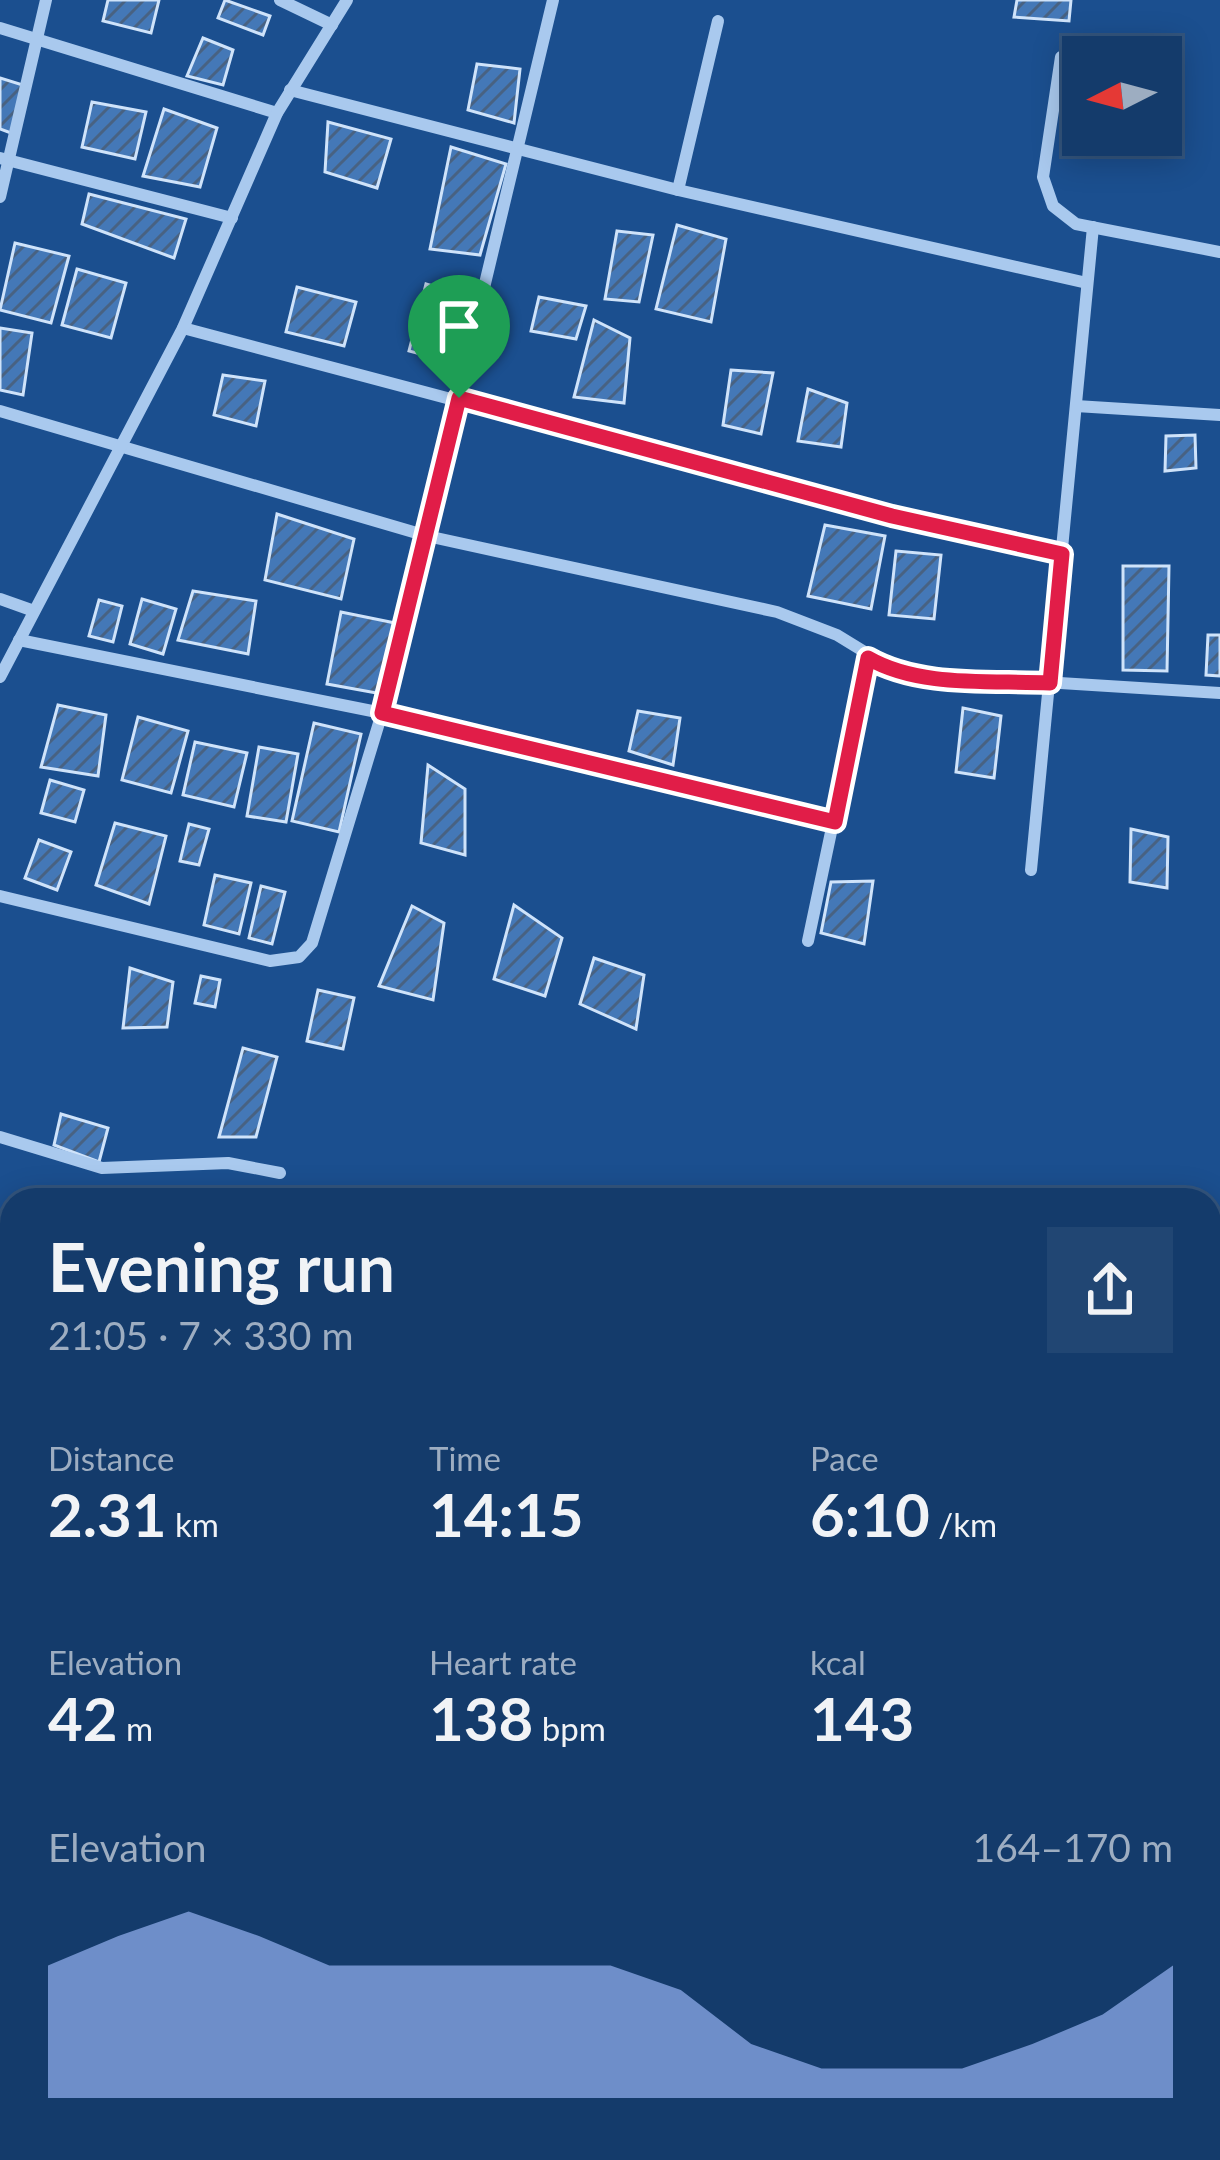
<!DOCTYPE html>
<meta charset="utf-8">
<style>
:root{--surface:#143b6b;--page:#214673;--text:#f1f3f6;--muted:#9dadc1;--line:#33557e;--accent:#95b2f1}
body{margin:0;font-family:Lato,sans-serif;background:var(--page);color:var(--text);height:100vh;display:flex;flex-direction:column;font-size:45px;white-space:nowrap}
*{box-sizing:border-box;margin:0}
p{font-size:39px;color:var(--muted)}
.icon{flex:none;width:66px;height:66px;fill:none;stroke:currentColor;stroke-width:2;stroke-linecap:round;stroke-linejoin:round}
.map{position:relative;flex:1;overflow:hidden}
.side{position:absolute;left:0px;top:1188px;width:1221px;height:972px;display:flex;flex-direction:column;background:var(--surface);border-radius:36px 36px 0 0;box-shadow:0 6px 30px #0003,0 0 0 3px var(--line)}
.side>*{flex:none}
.needle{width:78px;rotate:264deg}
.controls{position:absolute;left:1062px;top:36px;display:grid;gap:24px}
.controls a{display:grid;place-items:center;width:120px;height:120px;border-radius:0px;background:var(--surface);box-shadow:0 6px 30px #0003,0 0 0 3px var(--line);font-size:60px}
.pin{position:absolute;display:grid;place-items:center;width:102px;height:102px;color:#fff;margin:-123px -51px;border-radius:50% 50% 50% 0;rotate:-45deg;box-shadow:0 0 12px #0007}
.pin .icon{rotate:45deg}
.round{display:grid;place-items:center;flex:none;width:126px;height:126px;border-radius:0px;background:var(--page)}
.overview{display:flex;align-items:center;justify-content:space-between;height:204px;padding:0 48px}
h1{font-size:66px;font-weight:700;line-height:90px}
.figures{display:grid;grid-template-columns:repeat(3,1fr);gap:18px;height:204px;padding:12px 48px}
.figures div{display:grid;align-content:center}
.figures b{font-size:60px;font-weight:700}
.figures small{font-size:33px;font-weight:400}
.figures p{font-size:33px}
.chart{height:336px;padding:24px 48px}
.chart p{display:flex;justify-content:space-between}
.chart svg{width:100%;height:216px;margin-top:12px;fill:var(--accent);opacity:.7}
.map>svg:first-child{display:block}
</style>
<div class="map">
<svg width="1220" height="2160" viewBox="0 0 1220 2160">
<defs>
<pattern id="building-hatch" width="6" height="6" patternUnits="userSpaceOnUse" patternTransform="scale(3)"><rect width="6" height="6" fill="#4478b7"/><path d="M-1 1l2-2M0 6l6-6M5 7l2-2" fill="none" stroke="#486282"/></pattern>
</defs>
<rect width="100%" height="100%" fill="#1b4f8f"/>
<g fill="url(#building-hatch)" stroke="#cfe3fa" stroke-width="3">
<path d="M108,0H159L151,33L103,21Z"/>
<path d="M225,0L270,16L263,35L218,18Z"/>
<path d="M1017,0H1071L1069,21L1014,17Z"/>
<path d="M203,38L233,50L223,85L187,76Z"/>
<path d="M477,64L520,69L514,123L468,110Z"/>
<path d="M0,78L26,86L11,133L0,129Z"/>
<path d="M92,102L146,112L135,159L82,147Z"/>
<path d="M164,109L217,128L200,187L143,176Z"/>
<path d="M328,122L391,139L377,188L325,172Z"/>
<path d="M451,147L506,164L480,255L430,249Z"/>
<path d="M89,194L186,219L174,258L82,224Z"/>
<path d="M677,225L726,239L711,322L656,309Z"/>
<path d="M617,231L653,235L639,302L605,299Z"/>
<path d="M15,243L69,256L51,323L0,310Z"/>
<path d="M77,269L126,283L111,338L62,325Z"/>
<path d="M426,284L474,298L454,363L409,351Z"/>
<path d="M297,287L356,302L344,346L286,332Z"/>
<path d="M539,297L586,306L576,339L531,331Z"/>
<path d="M594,320L630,338L624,403L574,397Z"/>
<path d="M0,328L32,333L23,395L0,390Z"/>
<path d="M731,370L773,373L761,434L723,425Z"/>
<path d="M223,375L265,381L256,426L214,415Z"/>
<path d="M808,389L847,403L841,447L798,441Z"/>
<path d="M1195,435L1196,468L1165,471L1166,436Z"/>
<path d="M277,514L354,539L341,599L265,580Z"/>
<path d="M825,525L885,536L871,609L808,596Z"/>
<path d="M896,551L941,555L934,619L889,615Z"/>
<path d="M1123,566H1169L1167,671L1123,670Z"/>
<path d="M193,591L256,601L248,654L178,640Z"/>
<path d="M142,599L176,609L163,654L130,644Z"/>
<path d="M99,600L122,606L113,642L89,636Z"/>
<path d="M341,612L395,623L382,694L327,684Z"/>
<path d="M1208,635H1220V676L1206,675Z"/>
<path d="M58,705L106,715L98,776L41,767Z"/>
<path d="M963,708L1001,716L994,778L956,772Z"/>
<path d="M638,711L680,718L673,765L629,751Z"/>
<path d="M138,717L188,731L171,793L122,780Z"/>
<path d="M314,723L361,734L339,832L292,821Z"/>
<path d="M195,742L247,753L234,807L183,795Z"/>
<path d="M259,747L298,754L286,822L247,816Z"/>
<path d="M428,765L465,789V855L421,843Z"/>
<path d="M50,780L84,790L75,822L41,813Z"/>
<path d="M115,823L166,836L149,904L96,885Z"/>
<path d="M189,824L209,829L199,865L180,861Z"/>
<path d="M1131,829L1168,837L1167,888L1130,882Z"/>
<path d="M39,840L71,852L57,890L25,878Z"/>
<path d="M215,875L251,883L239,934L204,925Z"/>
<path d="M873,881L864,944L821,933L831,882Z"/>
<path d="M261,886L285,892L272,944L249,938Z"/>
<path d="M514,905L562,938L545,996L494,979Z"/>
<path d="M412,906L444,923L433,1000L379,986Z"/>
<path d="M594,958L644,975L636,1029L580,1004Z"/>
<path d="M130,968L173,982L167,1027L123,1028Z"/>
<path d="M201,976L220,980L215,1007L195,1003Z"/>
<path d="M318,990L354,998L343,1049L307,1041Z"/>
<path d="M243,1048L277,1057L256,1137H219Z"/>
<path d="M61,1114L108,1128L99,1162L54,1145Z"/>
<path d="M0,1694L12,1697V1728L4,1755L0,1754Z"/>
</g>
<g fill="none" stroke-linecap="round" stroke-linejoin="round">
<g stroke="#a9c9ee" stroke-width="12">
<path d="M280,0L332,25"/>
<path d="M0,28L277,113"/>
<path d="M1061,57L1043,177L1053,206L1076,224L1220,252"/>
<path d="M290,90L678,190L1087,283"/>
<path d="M0,158L232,218"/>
<path d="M678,190L718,21"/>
<path d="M0,197L46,0"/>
<path d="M183,328L891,516L1062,554"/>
<path d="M1076,406L1220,415"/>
<path d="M0,411L427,536L777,612L837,635L899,673L1220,693"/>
<path d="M0,599L34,611"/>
<path d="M19,640L382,713L835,822"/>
<path d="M0,677L183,328L277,113L347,0"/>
<path d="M1031,870L1093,227"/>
<path d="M0,896L270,961L299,957L312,943L382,713L553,0"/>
<path d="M808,941L868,657"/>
<path d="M0,1137L102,1168L228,1163L280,1173"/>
</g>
<g stroke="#d6e6fa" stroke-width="24">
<path d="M1209,1673L1220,1589"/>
<path d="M1184,2148L1210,2160"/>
</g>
</g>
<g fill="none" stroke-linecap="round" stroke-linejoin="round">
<g stroke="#fff" stroke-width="24">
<path id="route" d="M459,398L892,516L1062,554L1050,683C991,680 920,688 868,658L835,822L382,713Z"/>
</g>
<use href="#route" stroke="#e11d48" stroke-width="15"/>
</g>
</svg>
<div class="controls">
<a><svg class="needle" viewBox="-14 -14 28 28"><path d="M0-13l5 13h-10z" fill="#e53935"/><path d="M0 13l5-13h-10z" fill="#9dadc1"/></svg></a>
</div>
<div class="pin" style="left:459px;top:398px;background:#1e9e55"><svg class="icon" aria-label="arrive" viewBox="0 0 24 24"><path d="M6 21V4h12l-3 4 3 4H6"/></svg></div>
<section class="side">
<div class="overview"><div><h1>Evening run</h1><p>21:05 · 7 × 330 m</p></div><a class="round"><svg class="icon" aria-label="share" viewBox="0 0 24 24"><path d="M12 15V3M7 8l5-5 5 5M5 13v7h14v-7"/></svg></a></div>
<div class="figures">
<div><p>Distance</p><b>2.31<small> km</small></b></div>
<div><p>Time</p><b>14:15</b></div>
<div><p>Pace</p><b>6:10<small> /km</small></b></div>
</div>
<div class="figures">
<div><p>Elevation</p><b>42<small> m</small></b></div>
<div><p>Heart rate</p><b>138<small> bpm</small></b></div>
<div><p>kcal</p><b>143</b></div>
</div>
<div class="chart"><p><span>Elevation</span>164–170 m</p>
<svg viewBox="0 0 160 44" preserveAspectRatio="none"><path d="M0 44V17L10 11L20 6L30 11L40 17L50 17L60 17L70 17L80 17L90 22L100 33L110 38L120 38L130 38L140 33L150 27L160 17V44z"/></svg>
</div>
</section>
</div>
